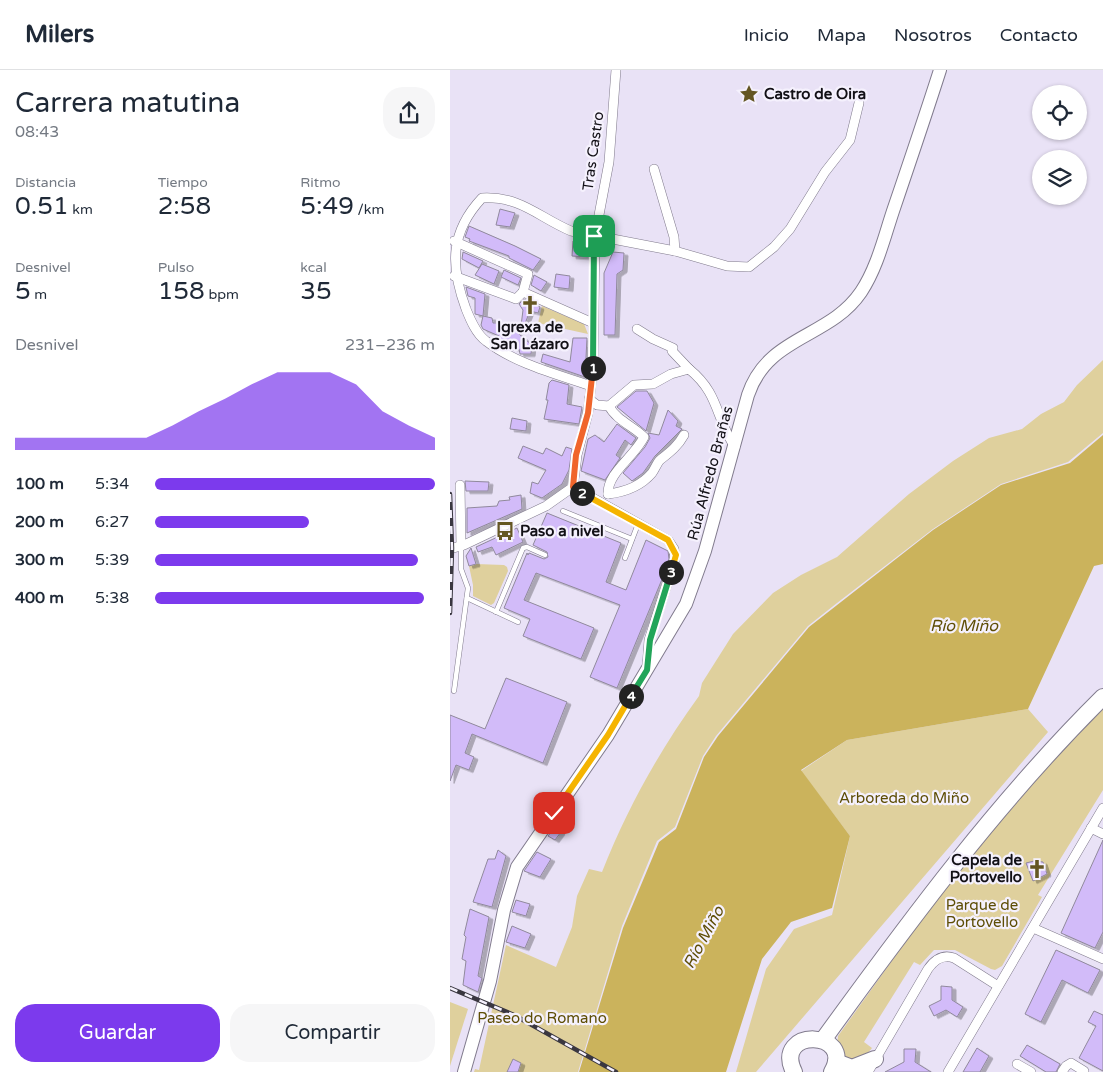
<!DOCTYPE html>
<html lang="es">
<meta charset="utf-8">
<style>
:root{--surface:#fff;--page:#f6f6f7;--text:#1f2937;--muted:#747a83;--line:#e0e1e3;--accent:#7c3aed}
body{margin:0;font-family:"Varela Round",sans-serif;background:var(--page);color:var(--text);height:100vh;display:flex;flex-direction:column;font-size:19px;white-space:nowrap}
*{box-sizing:border-box;margin:0}
p{font-size:16px;color:var(--muted)}
.icon{flex:none;width:28px;height:28px;fill:none;stroke:currentColor;stroke-width:2;stroke-linecap:round;stroke-linejoin:round}
.map{position:relative;flex:1;overflow:hidden}
.drawer{display:flex;flex-direction:column;background:var(--surface);width:450px}
.drawer>*{flex:none}
.controls{position:absolute;left:582px;top:15px;display:grid;gap:10px}
.controls a{display:grid;place-items:center;width:55px;height:55px;border-radius:50%;background:var(--surface);box-shadow:0 1px 4px #0004;font-size:25px}
.pin{position:absolute;display:grid;place-items:center;width:42px;height:42px;color:#fff;margin:-21px;border-radius:10px;box-shadow:0 2px 8px #0006}
.km{position:absolute;width:25px;height:25px;margin:-12px;border-radius:50%;background:#222;color:#fff;font-size:14px;line-height:25px;text-align:center}
.round{display:grid;place-items:center;flex:none;width:52px;height:52px;border-radius:20px;background:var(--page)}
.head{display:flex;align-items:center;justify-content:space-between;height:85px;padding:0 15px}
h1{font-size:28px;font-weight:600;line-height:38px}
.metrics{display:grid;grid-template-columns:repeat(3,1fr);gap:8px;height:85px;padding:5px 15px}
.metrics div{display:grid;align-content:center}
.metrics b{font-size:25px;font-weight:600}
.metrics small{font-size:14px;font-weight:400}
.metrics p{font-size:14px}
.chart{height:140px;padding:10px 15px}
.chart p{display:flex;justify-content:space-between}
.chart svg{width:100%;height:90px;margin-top:5px;fill:var(--accent);opacity:.7}
.button{display:flex;gap:10px;margin-top:auto;padding:10px 15px}
.button a{flex:1;height:58px;border-radius:20px;background:var(--accent);color:#fff;font-size:20px;font-weight:600;line-height:58px;text-align:center}
.button a+a{background:var(--page);color:var(--text)}
ul{padding:0 15px;list-style:none;font-size:16px}
li{display:grid;grid-template-columns:80px 60px 1fr;align-items:center;height:38px}
li i{height:12px;border-radius:6px;background:var(--accent)}
header{display:flex;align-items:center;gap:30px;box-sizing:border-box;height:70px;padding:0 25px;background:var(--surface);border-bottom:1px solid var(--line)}
header strong{font-size:24px}
nav{display:flex;gap:28px;margin-inline-start:auto;font-size:18px}
main{display:flex;flex:1;min-height:0}
.map>svg:first-child{display:block}
</style>
<header>
<strong>Milers</strong>
<nav><a>Inicio</a><a>Mapa</a><a>Nosotros</a><a>Contacto</a></nav>
</header>
<main>
<section class="drawer">
<div class="head"><div><h1>Carrera matutina</h1><p>08:43</p></div><a class="round"><svg class="icon" aria-label="share" viewBox="0 0 24 24"><path d="M12 15V3M7 8l5-5 5 5M5 13v7h14v-7"/></svg></a></div>
<div class="metrics">
<div><p>Distancia</p><b>0.51<small> km</small></b></div>
<div><p>Tiempo</p><b>2:58</b></div>
<div><p>Ritmo</p><b>5:49<small> /km</small></b></div>
</div>
<div class="metrics">
<div><p>Desnivel</p><b>5<small> m</small></b></div>
<div><p>Pulso</p><b>158<small> bpm</small></b></div>
<div><p>kcal</p><b>35</b></div>
</div>
<div class="chart"><p><span>Desnivel</span>231–236 m</p>
<svg viewBox="0 0 160 44" preserveAspectRatio="none"><path d="M0 44V38L10 38L20 38L30 38L40 38L50 38L60 32L70 25L80 19L90 12L100 6L110 6L120 6L130 12L140 25L150 32L160 38V44z"/></svg>
</div>
<ul>
<li><b>100 m</b>5:34<i style="width:100%"></i></li>
<li><b>200 m</b>6:27<i style="width:55%"></i></li>
<li><b>300 m</b>5:39<i style="width:94%"></i></li>
<li><b>400 m</b>5:38<i style="width:96%"></i></li>
</ul>
<div class="button"><a>Guardar</a><a>Compartir</a></div>
</section>
<div class="map">
<svg width="653" height="1002" viewBox="0 0 653 1002">
<defs>
<filter id="shadow"><feDropShadow dx="4" dy="2.5" stdDeviation="0" flood-color="#0004"/></filter>
</defs>
<rect width="100%" height="100%" fill="#e9e2f6"/>
<g fill="#dfd09d">
<path d="M92,236L134,254L138,264L88,253Z"/>
<path d="M653,290V363L618,392L551,414L483,459L387,533L358,556L266,666L253,686L225,757L207,771L172,856L128,1002H24L25,999L29,1000L56,875L106,897L122,857L127,826L139,799L152,802C177,739 209,681 249,626L252,613L283,564L323,523L351,505L387,487L459,424L503,391L539,368L572,359L591,344L614,332L627,315Z"/>
<path d="M26,494L54,495L57,497L58,501L44,533L41,535L23,526V515L19,496Z"/>
<path d="M653,637V720L588,825L592,827L552,896L545,900L541,899L505,880H484L470,895L464,892L414,972L422,978C414,988 408,992 395,990L387,976L388,966L474,846L568,726Z"/>
<path d="M578,639L598,662L306,1002H286L316,899L344,859L382,845L400,766L351,701L397,670Z"/>
<path d="M0,932L18,939L0,996Z"/>
</g>
<path fill="#cbb35c" d="M653,365V494L644,496L578,639L397,670L351,700L400,766L382,838L341,852L312,889L276,1002H129L173,858L209,772L226,759L254,687L268,666L359,557L483,460L551,415L620,393Z"/>
<g fill="#d2bbf9" stroke="#90899c" filter="url(#shadow)">
<path d="M50,139L65,143L60,157L46,155Z"/>
<path d="M19,156L65,176L91,189L83,200L59,188V186L19,171L20,169L15,167Z"/>
<path d="M123,171L139,172L138,187L122,186Z"/>
<path d="M13,182L33,191L29,198L12,189Z"/>
<path d="M163,182L174,183L173,200L167,204L165,265H154V203Z"/>
<path d="M32,194L49,201L44,214L25,205Z"/>
<path d="M54,200L71,208L68,215L51,207Z"/>
<path d="M106,204L120,206L119,219L104,217Z"/>
<path d="M84,205L97,212L91,221L81,215Z"/>
<path d="M16,217L35,224L33,246L25,244V228L18,226Z"/>
<path d="M74,229L90,237L88,243L80,241L74,256H71L73,240L69,234Z"/>
<path d="M33,246L42,248L43,253H53V257L63,259L82,275L81,284H70L69,279L59,277V271H50L49,266L33,259L31,255Z"/>
<path d="M123,268H137L135,307L91,292L93,284L120,292Z"/>
<path d="M102,310L119,315L117,334L132,337L129,354L94,349L98,330H96L99,313Z"/>
<path d="M186,321H197L204,333L196,361L167,337Z"/>
<path d="M218,340L228,351L226,356L232,359L205,386L193,403L182,411L173,403L195,377L200,368L198,363L209,365Z"/>
<path d="M62,348L77,351L76,361L60,359Z"/>
<path d="M167,354L186,368L181,375L175,370L166,385L170,388L155,410L131,401L138,369L145,365L154,372Z"/>
<path d="M73,376L93,384L96,378L112,386L116,377L122,379L119,400L112,414L92,428L80,423L82,412L88,414L96,400L68,388Z"/>
<path d="M15,411L39,412L38,421H16Z"/>
<path d="M71,425L72,439L17,463V438L47,436L49,431L60,430L59,427Z"/>
<path d="M97,443L171,473L156,512L176,520L196,470L218,481L219,489L215,502L167,618L140,607L170,535L86,503L74,530L144,558L131,589L73,566L80,549L54,538L77,483L78,485L79,483L94,489L98,487L97,482L83,475Z"/>
<path d="M67,458L73,472L46,485L42,477L28,482L26,477Z"/>
<path d="M21,478L26,494L19,496L16,486Z"/>
<path d="M56,608L117,632L93,693L22,664L15,683L24,687L19,700L6,695L0,711V645L35,659Z"/>
<path d="M105,757L111,762L105,770L98,766Z"/>
<path d="M653,770V862L645,878L611,863Z"/>
<path d="M48,780L56,786L42,837L23,832L38,789H45Z"/>
<path d="M87,782L101,789L90,807L74,801Z"/>
<path d="M584,791L593,792L597,804L583,811L576,793Z"/>
<path d="M66,830L80,834L76,846L62,842Z"/>
<path d="M20,839L39,847L28,906L32,908L28,922L13,915L16,891L12,889L16,867L14,865Z"/>
<path d="M62,856L81,864L75,878L56,872Z"/>
<path d="M606,880L650,900L638,923L612,910L591,952L575,944Z"/>
<path d="M491,916L502,917V930L513,937L507,947L496,940L484,946L479,936L491,930Z"/>
<path d="M644,941L653,945V1001L629,988L646,956L638,952Z"/>
<path d="M577,975L610,994L606,1002H596L570,986Z"/>
<path d="M527,978L539,986L530,1002H513Z"/>
<path d="M454,979H466L465,992L481,1002H435L454,992Z"/>
<path d="M63,989L71,993L68,1002H57Z"/>
</g>
<g fill="none" stroke-linecap="round" stroke-linejoin="round">
<g stroke="#817b8d" stroke-width="5.5">
<g id="lane">
<path d="M113,441L182,469"/>
<path d="M175,488L188,454"/>
<path d="M17,528L68,552"/>
<path d="M46,542L73,478L77,477L95,485"/>
<path d="M4,621L18,518L11,499V476"/>
</g>
</g>
<g stroke="#817b8d" stroke-width="10">
<g id="street">
<path d="M204,99L224,167L225,181"/>
<path d="M4,171L78,204L73,222"/>
<path d="M4,206L66,229L73,222"/>
<path d="M73,222L143,253"/>
<path d="M187,259L203,269L223,278L222,281L240,300"/>
<path d="M141,316C106,304 66,294 36,271C26,264 20,249 16,239C0,196 0,162 32,128C71,126 88,147 121,161L225,181L277,196L299,197L324,177L340,159L375,102L400,70L409,33"/>
<path d="M139,329L147,335L159,336L184,315L203,314L221,304L239,299C270,324 265,348 285,377"/>
<path d="M10,415L11,476"/>
<path d="M123,417L127,385L138,343L143,297L145,166L159,92L166,0"/>
<path d="M123,417L218,470L224,479L225,490L199,570L197,597"/>
<path d="M158,424C157,403 185,386 194,367C183,356 166,350 159,336"/>
<path d="M158,424C175,422 191,416 202,403C205,399 207,393 210,390C220,382 228,376 234,365"/>
<path d="M0,479L14,475L96,436L123,417"/>
<path d="M641,758L653,764"/>
<path d="M583,858L653,889"/>
<path d="M567,994L581,1002"/>
<path d="M418,1002L478,899C485,889 493,884 504,888L548,916"/>
<path d="M498,1002L653,738"/>
<path d="M612,1002L616,996L621,993L634,1001"/>
</g>
</g>
<g stroke="#817b8d" stroke-width="14">
<path id="secondary" d="M14,1002L40,911L54,840L67,797L158,665L236,534L255,481L298,325C318,265 379,269 411,222C427,198 434,168 443,141C459,94 475,47 490,0"/>
</g>
<g stroke="#817b8d" stroke-width="18">
<g id="highway">
<path d="M373,970C460,850 548,731 653,627"/>
<path d="M386,992L402,998L425,989"/>
<path d="M344,1002C322,957 406,960 382,1002"/>
</g>
</g>
<use href="#lane" stroke="#fff" stroke-width="4.5"/>
<use href="#street" stroke="#fff" stroke-width="9"/>
<use href="#secondary" stroke="#fff" stroke-width="12"/>
<use href="#highway" stroke="#fff" stroke-width="16"/>
<g stroke="#3a3740" stroke-width="4.5">
<g id="rail">
<path d="M0,424L2,478L0,543"/>
<path d="M0,918L64,945L166,1002"/>
</g>
</g>
<use href="#rail" stroke="#f5f1fd" stroke-width="2.5" stroke-dasharray="8" stroke-linecap="butt"/>
</g>
<g fill="none" stroke-linecap="round" stroke-linejoin="round">
<g stroke="#fff" stroke-width="10">
<path id="split-1" d="M143,298L144,166"/>
</g>
<g stroke="#fff" stroke-width="10">
<path id="split-2" d="M132,423L123,417L126,385L138,343L143,298"/>
</g>
<g stroke="#fff" stroke-width="10">
<path id="split-3" d="M132,423L218,470L226,485L221,502"/>
</g>
<g stroke="#fff" stroke-width="10">
<path id="split-4" d="M181,626L197,600L200,570L221,502"/>
</g>
<g stroke="#fff" stroke-width="10">
<path id="split-5" d="M104,743L158,665L181,626"/>
</g>
<use href="#split-1" stroke="#22a559" stroke-width="6"/>
<use href="#split-2" stroke="#f0652b" stroke-width="6"/>
<use href="#split-3" stroke="#f5b400" stroke-width="6"/>
<use href="#split-4" stroke="#22a559" stroke-width="6"/>
<use href="#split-5" stroke="#f5b400" stroke-width="6"/>
</g>
<defs>
<g id="sight-bare" transform="scale(1.5)"><path d="M0-6L1.8-2.2L6-1.7L2.9 1.2L3.7 5.4L0 3.3L-3.7 5.4L-2.9 1.2L-6-1.7L-1.8-2.2Z" fill="#645623" stroke="#f5f1fd" stroke-width="2.5" paint-order="stroke"/></g>
<g id="church-bare" transform="scale(1.5)"><path d="M-1.2-6h2.4v3.5h3.3v2.4h-3.3V6h-2.4V-.1h-3.3v-2.4h3.3Z" fill="#645623" stroke="#f5f1fd" stroke-width="2.5" paint-order="stroke"/></g>
<g id="bus-bare" transform="scale(1.5)"><path d="M-5-6H5V4H4V6H2V4H-2V6H-4V4H-5ZM-3.5-4V0h7V-4ZM-3.5 1.2v1.5H-2V1.2ZM2 1.2v1.5H3.5V1.2Z" fill="#645623" stroke="#f5f1fd" stroke-width="2.5" paint-order="stroke"/></g>
</defs>
<g fill-rule="evenodd">
<use href="#sight-bare" x="299" y="24"/>
<use href="#church-bare" x="80" y="235"/>
<use href="#bus-bare" x="55" y="461"/>
<use href="#church-bare" x="587" y="799"/>
</g>
<g text-anchor="middle" stroke-width="4.5" stroke-linejoin="round" paint-order="stroke">
<g font-size="15" font-weight="bold" fill="#121016" stroke="#f5f1fd" text-anchor="start">
<text x="314" y="29">Castro de Oira</text>
<text x="80" y="262" text-anchor="middle">Igrexa de<tspan x="80" dy="17">San Lázaro</tspan></text>
<text x="70" y="466">Paso a nivel</text>
<text x="572" y="795" text-anchor="end">Capela de<tspan x="572" dy="17">Portovello</tspan></text>
</g>
<g font-size="15" fill="#121016" stroke="#f5f1fd">
<text transform="translate(143 81) rotate(-82)" y="5">Tras Castro</text>
<text transform="translate(260 403) rotate(-75)" y="5">Rúa Alfredo Brañas</text>
</g>
<g font-size="15" fill="#5d4d05" stroke="#f5f1fd">
<text x="454" y="733">Arboreda do Miño</text>
<text x="532" y="840">Parque de<tspan x="532" dy="17">Portovello</tspan></text>
<text x="92" y="953">Paseo do Romano</text>
</g>
<g font-size="16" font-style="italic" fill="#5f4e07" stroke="#f5f1fd">
<text x="514" y="561">Río Miño</text>
<text transform="translate(253 867) rotate(-62)" y="6">Río Miño</text>
</g>
</g>
</svg>
<div class="controls">
<a><svg class="icon" aria-label="locate" viewBox="0 0 24 24"><circle cx="12" cy="12" r="6"/><path d="M12 2v4M12 18v4M2 12h4M18 12h4"/></svg></a>
<a><svg class="icon" aria-label="layers" viewBox="0 0 24 24"><path d="M12 4l9 5-9 5-9-5zM3 14l9 5 9-5"/></svg></a>
</div>
<div class="pin" style="left:144px;top:166px;background:#1e9e55"><svg class="icon" aria-label="arrive" viewBox="0 0 24 24"><path d="M6 21V4h12l-3 4 3 4H6"/></svg></div>
<div class="pin" style="left:104px;top:743px;background:#d93025"><svg class="icon" aria-label="check" viewBox="0 0 24 24"><path d="M5 12l5 5 9-10"/></svg></div>
<b class="km" style="left:143px;top:298px">1</b>
<b class="km" style="left:132px;top:423px">2</b>
<b class="km" style="left:221px;top:502px">3</b>
<b class="km" style="left:181px;top:626px">4</b>
</div>
</main>
